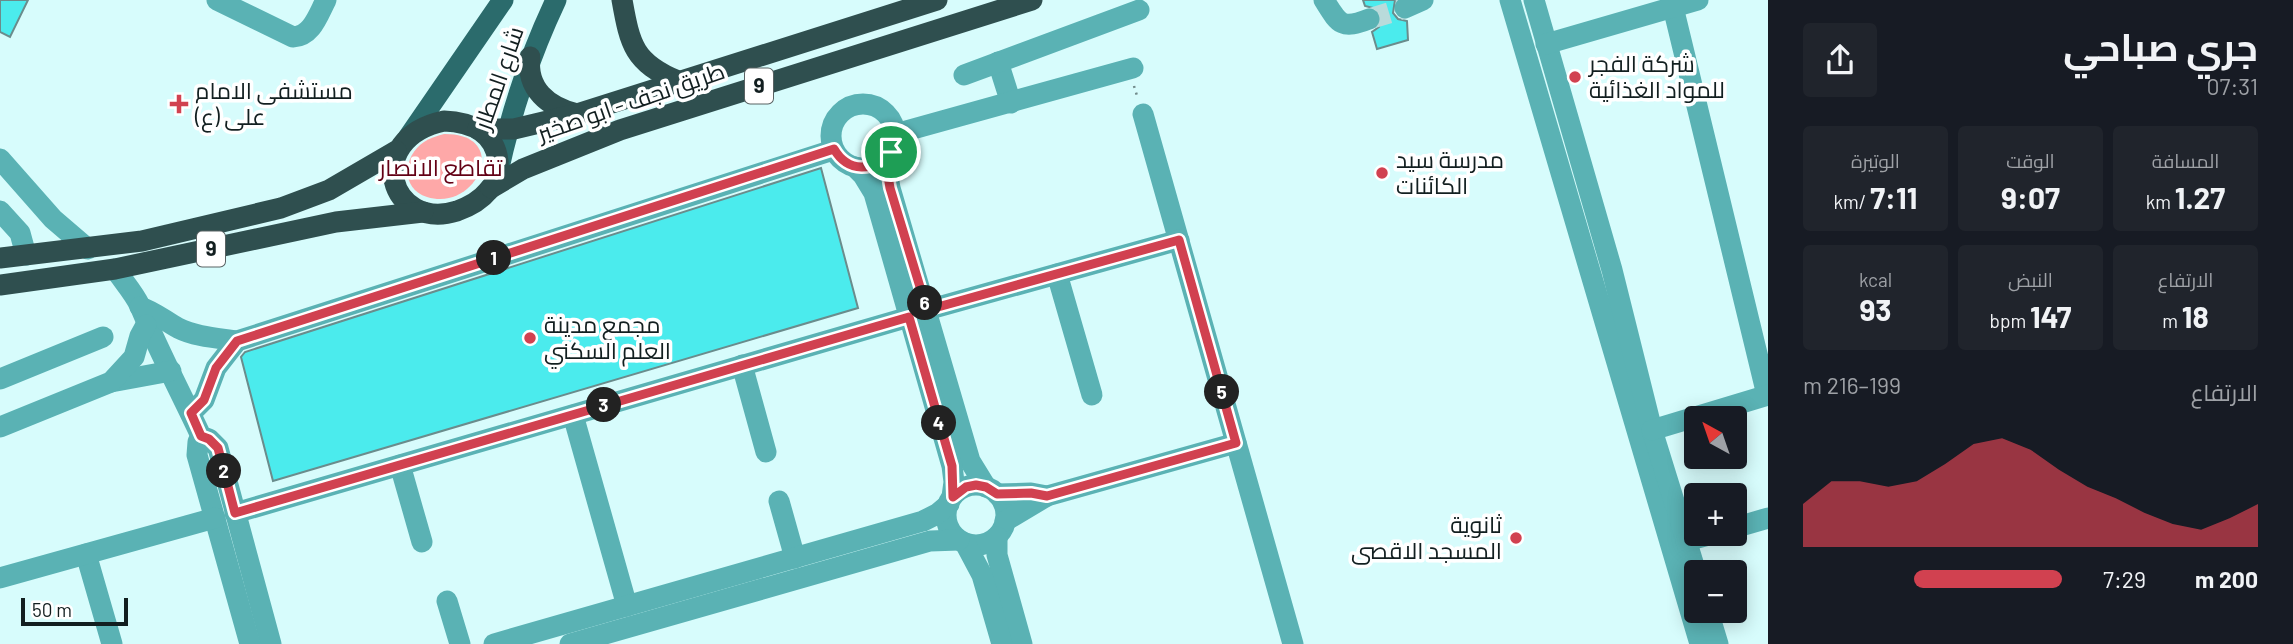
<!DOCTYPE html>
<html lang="ar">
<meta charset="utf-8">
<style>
:root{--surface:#171b24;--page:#20242c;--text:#f1f3f6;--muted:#9ea1a6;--accent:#d14150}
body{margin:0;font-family:Barlow,Cairo,sans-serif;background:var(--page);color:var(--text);direction:rtl;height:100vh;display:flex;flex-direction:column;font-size:26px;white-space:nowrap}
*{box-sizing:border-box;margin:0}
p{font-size:23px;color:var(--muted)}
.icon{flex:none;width:38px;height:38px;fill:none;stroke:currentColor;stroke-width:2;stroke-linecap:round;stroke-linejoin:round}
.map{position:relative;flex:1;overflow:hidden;direction:ltr}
.panel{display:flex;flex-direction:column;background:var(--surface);width:525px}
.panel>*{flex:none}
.needle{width:46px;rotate:320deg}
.buttons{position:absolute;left:1684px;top:406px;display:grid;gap:14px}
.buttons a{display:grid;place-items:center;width:63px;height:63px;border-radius:7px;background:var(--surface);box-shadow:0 4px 18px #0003;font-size:35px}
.scale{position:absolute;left:21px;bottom:18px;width:107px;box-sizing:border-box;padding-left:7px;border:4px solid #121f20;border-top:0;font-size:19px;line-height:24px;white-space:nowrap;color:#121f20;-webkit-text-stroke:5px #fff;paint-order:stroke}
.pin{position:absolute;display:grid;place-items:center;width:60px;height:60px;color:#fff;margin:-30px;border:4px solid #fff;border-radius:50%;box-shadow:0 2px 7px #0007}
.km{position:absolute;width:35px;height:35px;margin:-18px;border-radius:50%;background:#222;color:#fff;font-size:19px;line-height:35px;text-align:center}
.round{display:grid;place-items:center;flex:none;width:74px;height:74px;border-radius:7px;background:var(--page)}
.summary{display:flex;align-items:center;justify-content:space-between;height:119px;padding:0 35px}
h1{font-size:38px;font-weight:700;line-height:52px}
.stats{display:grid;grid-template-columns:repeat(3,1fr);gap:10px;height:119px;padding:7px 35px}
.stats div{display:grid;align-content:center;border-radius:7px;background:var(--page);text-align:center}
.stats b{font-size:30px;font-weight:700}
.stats small{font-size:19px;font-weight:400}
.stats p{font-size:19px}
.chart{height:196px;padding:14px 35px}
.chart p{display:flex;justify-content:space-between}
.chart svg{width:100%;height:126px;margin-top:7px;fill:var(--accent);opacity:.7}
ul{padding:0 35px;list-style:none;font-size:23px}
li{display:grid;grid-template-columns:112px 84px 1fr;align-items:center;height:52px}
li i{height:18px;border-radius:9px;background:var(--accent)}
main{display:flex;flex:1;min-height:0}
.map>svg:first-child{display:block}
</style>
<main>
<section class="panel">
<div class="summary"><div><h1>جري صباحي</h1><p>07:31</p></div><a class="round"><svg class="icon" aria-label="share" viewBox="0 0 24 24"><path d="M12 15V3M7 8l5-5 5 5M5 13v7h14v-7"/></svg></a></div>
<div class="stats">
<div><p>المسافة</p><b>1.27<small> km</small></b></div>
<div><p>الوقت</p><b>9:07</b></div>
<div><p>الوتيرة</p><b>7:11<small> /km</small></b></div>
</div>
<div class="stats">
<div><p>الارتفاع</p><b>18<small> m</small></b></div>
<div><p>النبض</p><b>147<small> bpm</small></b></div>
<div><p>kcal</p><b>93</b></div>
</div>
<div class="chart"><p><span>الارتفاع</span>199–216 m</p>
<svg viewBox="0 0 160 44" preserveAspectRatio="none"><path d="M0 44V29L10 21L20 21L30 23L40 21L50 15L60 8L70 6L80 10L90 17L100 23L110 27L120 32L130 36L140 38L150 34L160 29V44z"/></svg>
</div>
<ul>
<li><b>200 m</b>7:29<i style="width:57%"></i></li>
</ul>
</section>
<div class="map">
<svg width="1768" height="644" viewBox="0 0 1768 644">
<rect width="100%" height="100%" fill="#d7fcfc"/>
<path fill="#fea8a8" d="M444,134C512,133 477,213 427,197C400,188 403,156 424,142C430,138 437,136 444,134Z"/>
<g fill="#4bebed" stroke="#6a8c8c" stroke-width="2">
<path d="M0,0H28L10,37L0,32Z"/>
<path d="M1363,0H1395L1393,13L1398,19L1407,21L1408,40L1377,49L1372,32L1379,27L1382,15L1377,9L1365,6Z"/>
<path d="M821,168L858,308L273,481L241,357L245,352Z"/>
</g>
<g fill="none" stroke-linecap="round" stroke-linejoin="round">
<path stroke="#b9dbdb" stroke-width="21" stroke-dasharray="21 10" stroke-linecap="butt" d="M1369,19L1405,8"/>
<path stroke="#728b8b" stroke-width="2.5" stroke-dasharray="2 5" stroke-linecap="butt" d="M1134,86L1138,99"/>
<g stroke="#5ab2b4" stroke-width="21">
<path d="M217,0L293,37C312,36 318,15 326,0"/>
<path d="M1324,0C1339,24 1341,30 1369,19"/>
<path d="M1510,0L1700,644"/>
<path d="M1534,0L1612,270L1652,430L1696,572"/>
<path d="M1673,7L1767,395"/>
<path d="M1405,8L1423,0"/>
<path d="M1546,44L1698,0"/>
<path d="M998,62L1011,103"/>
<path d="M964,75L1139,10"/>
<circle cx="863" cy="136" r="32"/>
<path d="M1143,114L1293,644"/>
<path d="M895,134L1133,68"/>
<path d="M891,152L888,176L890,188L970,461L986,487"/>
<path d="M0,159L53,219L88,249"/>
<path d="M855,167L863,175L874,193L952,466L954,482L952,497"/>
<path d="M0,211L20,233L26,255"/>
<path d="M115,269C123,281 134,293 140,306C158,350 181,393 201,436L209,439L218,448L271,644"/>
<path d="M1057,274L1092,395"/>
<path d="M140,307C154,311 165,321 178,328C196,337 217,338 237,341L833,150"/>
<path d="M927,310L1179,240"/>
<path d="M742,365L766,452"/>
<path d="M0,379L103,337"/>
<path d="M111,382L171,371"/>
<path d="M191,413L204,400L216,368L237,341"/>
<path d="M573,415L627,606"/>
<path d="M0,427L111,382L134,357L140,336L146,325"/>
<path d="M1652,430L1768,395"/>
<path d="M201,436L198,442L197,455L250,644"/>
<path d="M400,465L422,542"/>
<circle cx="976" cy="515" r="30"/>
<path d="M997,494L1031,493L1047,496"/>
<path d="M779,501L795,558"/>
<path d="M235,513L909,317"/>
<path d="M1005,521L1047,496L1236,443"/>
<path d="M1734,528L1768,518"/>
<path d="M997,537V555L1022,644"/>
<path d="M1686,541L1712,534"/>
<path d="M965,543L982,575L1002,644"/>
<path d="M86,554L112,644"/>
<path d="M0,578L215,518"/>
<path d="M447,601L460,644"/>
<path d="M1708,611L1718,644"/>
<path d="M494,644L923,521L937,514L949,504"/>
<path d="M570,644L930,541L959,540"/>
</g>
<g stroke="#2b6b6c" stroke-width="21">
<path d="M408,138L503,0"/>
<path d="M498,172C511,112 530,55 556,0"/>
</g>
<g stroke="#2f4f4f" stroke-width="21">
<path d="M622,0C630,45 634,63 678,81"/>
<path d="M530,57C526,89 548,107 577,114"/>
<path d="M444,121C470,122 495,132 498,161C499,172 496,183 488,191C480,201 468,207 457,211C390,232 361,139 444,121Z"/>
<path d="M478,129H514L577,114L937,0"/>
<path d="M491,188L523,169L620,130L1032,0"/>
<path d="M0,258L142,241L281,208L329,190L396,151"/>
<path d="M0,285L115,269L336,222L423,212"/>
</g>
</g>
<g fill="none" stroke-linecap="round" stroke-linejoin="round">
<g stroke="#fff" stroke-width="14">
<path id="route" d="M834,149C848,173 874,172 891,152L888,176L890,188L927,310L1179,240L1236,443L1047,496L1031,493L997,494L986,487L976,485L966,487L953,497L952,466L909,317L235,513L218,448L209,439L201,436L191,413L204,400L216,368L237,341Z"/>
</g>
<use href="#route" stroke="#d14150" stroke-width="9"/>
</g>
<g fill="#d14150" stroke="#fff" stroke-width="2.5">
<circle cx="1575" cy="77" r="7"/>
<path d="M175.5 93.5h7v7h7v7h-7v7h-7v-7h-7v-7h7z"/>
<circle cx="1382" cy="173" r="7"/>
<circle cx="530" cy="338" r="7"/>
<circle cx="1516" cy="538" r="7"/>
</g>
<g text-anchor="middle" stroke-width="7" stroke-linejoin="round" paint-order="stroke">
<g fill="#fff" stroke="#596263" stroke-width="2">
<rect x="745" y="68.5" width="28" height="35" rx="5"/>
<rect x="197" y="231.5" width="28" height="35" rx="5"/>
</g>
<g font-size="21" font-weight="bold" fill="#121f20">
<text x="759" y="93">9</text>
<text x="211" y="256">9</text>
</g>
<g font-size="23" fill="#121f20" stroke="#fff" text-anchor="start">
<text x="1589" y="72">شركة الفجر<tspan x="1589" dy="26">للمواد الغذائية</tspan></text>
<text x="195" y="99">مستشفی الامام<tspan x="195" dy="26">علی (ع)</tspan></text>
<text x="1396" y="168">مدرسة سيد<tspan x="1396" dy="26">الكائنات</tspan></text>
<text x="544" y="333">مجمع مدينة<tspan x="544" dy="26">العلم السكني</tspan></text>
<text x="1502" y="533" text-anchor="end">ثانوية<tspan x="1502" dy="26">المسجد الاقصى</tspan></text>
</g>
<g font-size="23" fill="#121f20" stroke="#fff">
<text transform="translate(499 78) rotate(-71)" y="8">شارع المطار</text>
<text transform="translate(631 102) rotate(-19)" y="8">طريق نجف - ابو صخير</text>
</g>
<g font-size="23" fill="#630015" stroke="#fff">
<text x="441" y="176">تقاطع الانصار</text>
</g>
</g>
</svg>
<div class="buttons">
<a><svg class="needle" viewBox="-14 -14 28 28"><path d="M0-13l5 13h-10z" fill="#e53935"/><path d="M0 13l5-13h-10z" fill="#9ea1a6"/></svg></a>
<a>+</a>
<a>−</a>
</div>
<div class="scale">50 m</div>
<div class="pin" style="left:891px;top:152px;background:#1e9e55"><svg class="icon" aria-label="arrive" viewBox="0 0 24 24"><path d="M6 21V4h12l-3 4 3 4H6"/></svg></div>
<b class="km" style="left:494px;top:258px">1</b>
<b class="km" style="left:224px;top:471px">2</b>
<b class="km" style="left:604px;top:405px">3</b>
<b class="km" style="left:939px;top:423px">4</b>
<b class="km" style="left:1222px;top:392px">5</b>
<b class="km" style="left:925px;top:303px">6</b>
</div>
</main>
